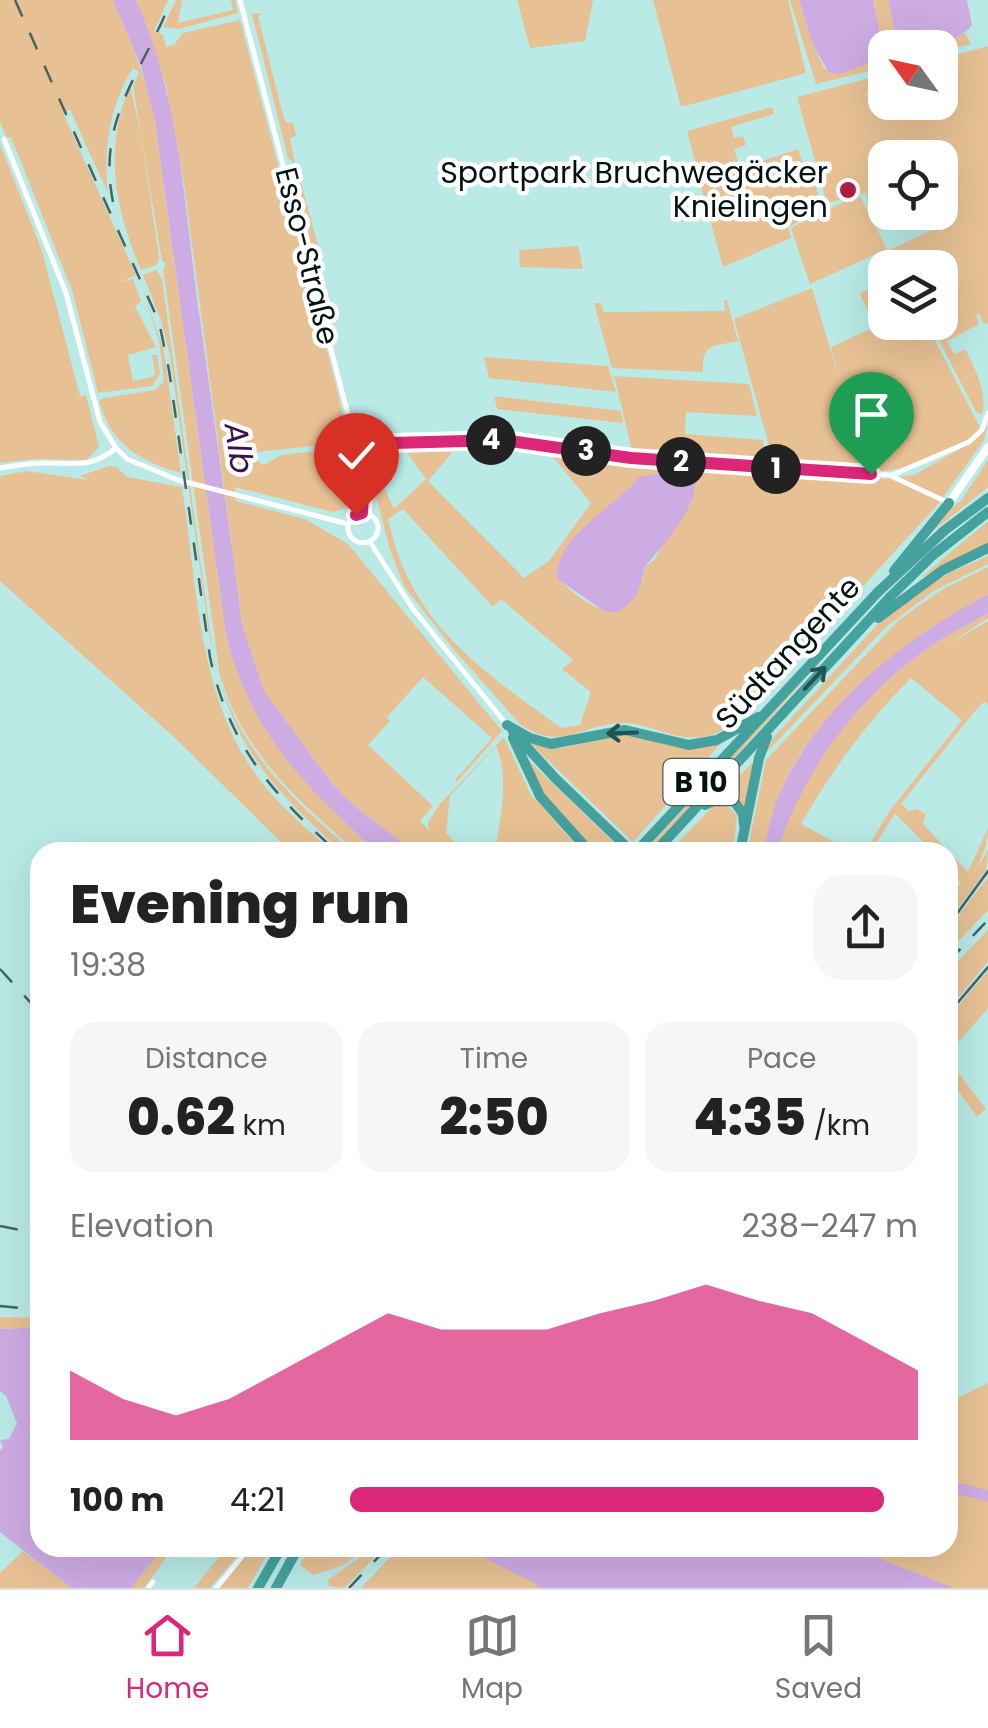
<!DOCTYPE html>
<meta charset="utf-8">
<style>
:root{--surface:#fff;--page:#f6f6f6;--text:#222;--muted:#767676;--line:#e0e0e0;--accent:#db2777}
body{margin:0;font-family:Poppins,sans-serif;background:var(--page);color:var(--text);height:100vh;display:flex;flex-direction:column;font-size:38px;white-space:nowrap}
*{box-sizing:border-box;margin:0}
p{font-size:32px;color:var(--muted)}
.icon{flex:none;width:55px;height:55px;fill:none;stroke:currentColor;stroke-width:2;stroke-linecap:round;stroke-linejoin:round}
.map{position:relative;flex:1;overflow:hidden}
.drawer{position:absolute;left:30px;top:842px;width:928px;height:715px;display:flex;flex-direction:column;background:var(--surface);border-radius:30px;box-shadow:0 10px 40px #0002}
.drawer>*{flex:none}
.needle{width:65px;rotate:303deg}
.fabs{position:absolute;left:868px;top:30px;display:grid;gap:20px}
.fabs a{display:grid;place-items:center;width:90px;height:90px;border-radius:20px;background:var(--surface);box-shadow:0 10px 40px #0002;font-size:50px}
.pin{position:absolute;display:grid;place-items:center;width:85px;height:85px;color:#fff;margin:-102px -42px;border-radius:50% 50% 50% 0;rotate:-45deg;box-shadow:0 0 10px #0007}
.pin .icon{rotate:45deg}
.km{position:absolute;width:50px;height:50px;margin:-25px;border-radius:50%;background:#222;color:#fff;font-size:28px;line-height:50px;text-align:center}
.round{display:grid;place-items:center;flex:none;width:105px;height:105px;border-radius:30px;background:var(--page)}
.head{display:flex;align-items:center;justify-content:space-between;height:170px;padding:0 40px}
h1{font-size:55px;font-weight:800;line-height:75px}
.figures{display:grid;grid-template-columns:repeat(3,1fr);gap:15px;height:170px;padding:10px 40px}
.figures div{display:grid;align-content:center;border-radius:25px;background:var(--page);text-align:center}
.figures b{font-size:50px;font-weight:800}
.figures small{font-size:28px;font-weight:400}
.figures p{font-size:28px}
.chart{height:280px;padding:20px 40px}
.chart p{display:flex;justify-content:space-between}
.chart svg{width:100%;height:180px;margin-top:10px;fill:var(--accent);opacity:.7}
ul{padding:0 40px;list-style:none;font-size:32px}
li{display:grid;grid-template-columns:160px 120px 1fr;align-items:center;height:75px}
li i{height:25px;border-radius:12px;background:var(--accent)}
.tabs{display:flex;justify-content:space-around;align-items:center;height:140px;border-top:2px solid var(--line);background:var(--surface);font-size:28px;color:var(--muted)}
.tabs a{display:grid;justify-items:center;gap:5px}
.tabs .current{color:var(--accent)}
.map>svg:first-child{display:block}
</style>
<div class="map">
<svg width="988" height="1588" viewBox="0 0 988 1588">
<rect width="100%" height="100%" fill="#b9eae6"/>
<g fill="#e7c194" fill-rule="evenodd">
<path d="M0,0H113C131,40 147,78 155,121L226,635C251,732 305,786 377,852H357C296,799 246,756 220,676L163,269L166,264L162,261L133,86L139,72L133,68C110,105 103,150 108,193L70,110L63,113L136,275L121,282L133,279L141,302L135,306L156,347L128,355L133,381L153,377L155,373L152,355H157L160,374L152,386L98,393L73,293L11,137L7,138L0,122Z"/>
<path d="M136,0H168L154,31L163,35L166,47L174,45L183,33L240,20L335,381L346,430L343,443L248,453L263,465L282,455L347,447C362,467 363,507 333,512L235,487L236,501L305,519L348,544L502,731L457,782L455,780L492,738L423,677L387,717L390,721L368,745L433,806L420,821L429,830L428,822L440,804L504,737L531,795L538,803L516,756L584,852L541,806L582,852H495C500,818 510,779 496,746L450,796L446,833L465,852H414L352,804L331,782L264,691L242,624L184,184L166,86Z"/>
<path d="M176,0H182L178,23L233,10L231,0H235L238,13L179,29L163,27Z"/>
<path d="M517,0H593L585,41L530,48Z"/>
<path d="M653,0H788L806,73L681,107Z"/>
<path d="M790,0H799L813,45L824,68L840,74L883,49L873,0H888L897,41L953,39L965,33L971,44L940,52V48H885V67L816,84Z"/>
<path d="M262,13L258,16L284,119L287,123L293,122L296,136L290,138L295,164L288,158L252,14Z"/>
<path d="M988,46V324L983,323L980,314L976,315L979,324L947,341L954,354L965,349C975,368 988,394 982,414L976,412L930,323L940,322V268L901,267L891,249L935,229L929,213L940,212V158H885V206L873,211L865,193L859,194L887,249L810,284L791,228L858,195L827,203L797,97L881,75L885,88L865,94V96L885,90V102H940V59Z"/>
<path d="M130,86L141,134L159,257L157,265L141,270C115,210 103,149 130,86Z"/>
<path d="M772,107L774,114L731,127L734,138L743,136L746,145L734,149L738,162L698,173L687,131Z"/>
<path d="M0,144L42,251L80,396L86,395L99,447L86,460L35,459L0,463Z"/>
<path d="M798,149L806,173L803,176L806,183L816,187L823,210L788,227L791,238L723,267L700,182Z"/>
<path d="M299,175L322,261L315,262L294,178Z"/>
<path d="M578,246L583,269L520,267L519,250Z"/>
<path d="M156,270L162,279L214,661C237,749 287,794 353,852H343C264,782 228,740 209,633L170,356L161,320L143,275Z"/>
<path d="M140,280L164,351L181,473C139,461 112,445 99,401L104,398L155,390L164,381L159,341Z"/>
<path d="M885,280V322L926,323L980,427L975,436C943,451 909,473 873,471L860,436L867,466L865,470L774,464L734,319L812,288L842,388L831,347L875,327L860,294Z"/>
<path d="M724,300H727L738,341C713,347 702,342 703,372L612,368L594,303H601L603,312L725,311Z"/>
<path d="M484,357L608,366L616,392L489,378Z"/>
<path d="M614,376L749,384L757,416L686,412L685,434L763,440L766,465L636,455L632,450Z"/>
<path d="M494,396L621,411L623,423L497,409Z"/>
<path d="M988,419L984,440L940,502L749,711C736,722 720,735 702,737C675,741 652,724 626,723C583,722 564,753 521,725L454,650L404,586L390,550L364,450L369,446L504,443L637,461L763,471L878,476L882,479L914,475L975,440ZM463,445L548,451L591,503L549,561L524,578L428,481L455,449ZM374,448H404L426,479L394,509L381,481ZM639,477H644L664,542L656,558L644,568L643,579L621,610C600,616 569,592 556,575C566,528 613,510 639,477ZM403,509L493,607L501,599L573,660L562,669L591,692L580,725L561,728C480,669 410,623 388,519Z"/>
<path d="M988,460V487L928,535L949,510L961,501Z"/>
<path d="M109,466L117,467L127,477L182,487C196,577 198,686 248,763C270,798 302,825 333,852H291L175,738L0,581V476L27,471L88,480L80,476Z"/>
<path d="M988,521V545L920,578Z"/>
<path d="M988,556V564L935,590L886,627L763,756L773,738L876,626L901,604L949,573Z"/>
<path d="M988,567V594C912,635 819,705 783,786C774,807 768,830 763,852H747L766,760L900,619L943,589Z"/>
<path d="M988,613V618L944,647L988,621V705L984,702L974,712L901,804L909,811L917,809L926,814L923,824L968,872L988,828C988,858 966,885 948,907V899L961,883L948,868V852H933L895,813L871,852H865L891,809L962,720L911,678C867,722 832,770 801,824L853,852H815L798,845L794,852H777C782,838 785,822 792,808C820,746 872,688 927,649C946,635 968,625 988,613Z"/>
<path d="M825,657L654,847L644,852L814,667Z"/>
<path d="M623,733L671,744L722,742L633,842L531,744L563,748Z"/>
<path d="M524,756L623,851L622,852H594L539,791Z"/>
<path d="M755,760L745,809L736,799L722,794Z"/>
<path d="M714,805H727L737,815L733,852H669Z"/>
<path d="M988,849L986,870L948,922C947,903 979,870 988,849Z"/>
<path d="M988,877V910L948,952V930Z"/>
<path d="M988,930V961L948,1010V972Z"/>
<path d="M988,971V1008L948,1054V1018Z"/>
<path d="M949,1061L986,1109L977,1117L948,1076Z"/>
<path d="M0,1317L40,1318V1327L0,1329Z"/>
<path d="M988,1383V1588H361L399,1548H948V1447L956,1432L948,1427V1407L961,1396Z"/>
<path d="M163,1548H173L144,1588H131Z"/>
<path d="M226,1548H244L210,1588H194Z"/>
<path d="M252,1548H271L248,1588H220Z"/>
<path d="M308,1548H368L341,1566L313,1575L300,1565Z"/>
<path d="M373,1548H384L344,1588L329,1586L328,1580Z"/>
<path d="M23,1551L71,1588H0V1573Z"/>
</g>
<g fill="#cdace4">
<path d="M113,0H136C178,94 184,197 197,298C212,407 228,515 242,624L264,691L331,782L352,804L414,852H377C303,784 252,736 226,635L155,121L141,66Z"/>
<path d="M799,0H873L883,49L879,59L840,74L829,73L813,45Z"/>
<path d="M888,0H967L972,25C958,43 924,48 903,47L897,41Z"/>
<path d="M675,471L694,479C701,504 659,550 644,568C642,588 634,604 616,613L604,611L559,580L556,575C563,529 614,509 639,477Z"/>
<path d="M988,594V613C968,625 946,635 927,649C857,698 803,771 777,852H763C768,830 773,806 783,786C824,700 907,637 988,594Z"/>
<path d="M40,1327V1548H163L131,1588H71L0,1532V1451L3,1447L0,1440L9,1439L17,1423L6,1396L0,1391V1329Z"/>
<path d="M473,1548H516L537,1552L538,1548H852L954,1588H539L535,1583L477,1554Z"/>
</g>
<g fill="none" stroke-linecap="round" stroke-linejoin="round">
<path stroke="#cdace4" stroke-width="11" d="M948,1486L988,1496"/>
<g stroke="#fff" stroke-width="5">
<path d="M240,0L363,472L362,513"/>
<path d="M4,139L66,293L100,422L116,448L127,459L178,480L348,524"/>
<path d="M356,444L503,440L631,458L889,475L949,503"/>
<path d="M0,468C15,466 33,462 48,463C77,463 91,468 116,448"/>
<path d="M892,475L969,442L982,430L988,413"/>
<circle cx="363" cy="528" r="15"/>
<path d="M370,542L413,609L507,725"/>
<path d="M148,1588L153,1582"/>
<path d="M216,1588L249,1548"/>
</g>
<path stroke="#fff" stroke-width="8" d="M949,503L988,447"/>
<g stroke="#45a19d" stroke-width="10">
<path d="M894,571L949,503"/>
<path d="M878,618L943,570L988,548"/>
<path d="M507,725L530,738L551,744L625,730L689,745L717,740L758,717"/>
<path d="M513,732L555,778L632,852"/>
<path d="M513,738L540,796L590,852"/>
<path d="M705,805L717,799L734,801L743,814L744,825"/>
<path d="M636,852L878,592L945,530L988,498"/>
<path d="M655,852L891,596L933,555L988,512"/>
<path d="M740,852L759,758L767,737"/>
<path d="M258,1588L281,1548"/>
<path d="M276,1588L298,1548"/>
</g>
<g stroke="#476462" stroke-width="2.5">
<path d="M948,926L988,871"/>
<path d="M948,1014L988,967"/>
</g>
<g stroke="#476462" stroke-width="2.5" stroke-dasharray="18 18" stroke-linecap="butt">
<path d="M15,0L159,322L169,370L210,657C229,746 272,793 337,852"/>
<path d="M113,202C96,118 144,71 171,0"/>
<path d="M948,962L988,920"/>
<path d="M0,969L40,1013"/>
<path d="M0,1226L40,1234"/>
<path d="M0,1306L40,1310"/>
<path d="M349,1588L387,1548"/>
</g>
</g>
<defs><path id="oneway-shaft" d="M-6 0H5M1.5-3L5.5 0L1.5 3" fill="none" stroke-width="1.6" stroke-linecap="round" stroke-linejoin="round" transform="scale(2.5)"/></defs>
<g stroke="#205351">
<use href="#oneway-shaft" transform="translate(815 678) rotate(-47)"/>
<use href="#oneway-shaft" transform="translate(622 733) rotate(178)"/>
</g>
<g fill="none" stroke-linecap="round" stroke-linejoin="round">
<g stroke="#fff" stroke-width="20">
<path id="route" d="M356,515L362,513L364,477L356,444L503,440L631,458L871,474"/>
</g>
<use href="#route" stroke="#db2777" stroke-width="12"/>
</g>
<circle fill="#af1c47" stroke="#fff" stroke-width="4" cx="848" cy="190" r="10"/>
<g text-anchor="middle" stroke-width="9" stroke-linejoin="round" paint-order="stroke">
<rect fill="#fff" stroke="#4e5a59" stroke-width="2.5" x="663.5" y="759" width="75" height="46" rx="8"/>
<g font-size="28" font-weight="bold" fill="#021312">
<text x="701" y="792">B 10</text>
</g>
<g font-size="30" fill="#021312" stroke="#fff" text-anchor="end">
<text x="828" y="183">Sportpark Bruchwegäcker<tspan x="828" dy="34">Knielingen</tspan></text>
</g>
<g font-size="30" fill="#021312" stroke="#fff">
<text transform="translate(307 256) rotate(76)" y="10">Esso-Straße</text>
<text transform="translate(788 653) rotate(-47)" y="10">Südtangente</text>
</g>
<g font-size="32" font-style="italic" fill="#3b0f52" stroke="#fff">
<text transform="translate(239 448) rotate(82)" y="11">Alb</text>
</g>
</g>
</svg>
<div class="fabs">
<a><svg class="needle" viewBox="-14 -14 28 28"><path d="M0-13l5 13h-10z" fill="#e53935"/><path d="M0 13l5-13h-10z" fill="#767676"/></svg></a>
<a><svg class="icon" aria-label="locate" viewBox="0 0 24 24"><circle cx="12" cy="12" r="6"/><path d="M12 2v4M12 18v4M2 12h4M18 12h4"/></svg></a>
<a><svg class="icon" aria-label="layers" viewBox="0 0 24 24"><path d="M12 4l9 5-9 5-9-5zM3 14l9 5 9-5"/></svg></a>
</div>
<div class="pin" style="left:871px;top:474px;background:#1e9e55"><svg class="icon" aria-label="arrive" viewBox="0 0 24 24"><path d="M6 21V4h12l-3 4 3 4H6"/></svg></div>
<div class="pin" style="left:356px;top:515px;background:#d93025"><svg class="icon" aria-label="check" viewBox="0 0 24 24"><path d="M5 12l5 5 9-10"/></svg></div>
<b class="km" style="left:776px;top:469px">1</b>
<b class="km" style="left:681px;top:462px">2</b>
<b class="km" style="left:586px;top:451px">3</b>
<b class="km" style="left:491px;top:440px">4</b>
<section class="drawer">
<div class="head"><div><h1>Evening run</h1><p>19:38</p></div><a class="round"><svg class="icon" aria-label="share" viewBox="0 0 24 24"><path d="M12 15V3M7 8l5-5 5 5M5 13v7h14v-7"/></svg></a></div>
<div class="figures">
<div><p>Distance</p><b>0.62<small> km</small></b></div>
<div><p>Time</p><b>2:50</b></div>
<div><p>Pace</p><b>4:35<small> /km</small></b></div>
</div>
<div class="chart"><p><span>Elevation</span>238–247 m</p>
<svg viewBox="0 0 160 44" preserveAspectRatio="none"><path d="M0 44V27L10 34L20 38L30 34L40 27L50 20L60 13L70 17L80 17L90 17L100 13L110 10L120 6L130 10L140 13L150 20L160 27V44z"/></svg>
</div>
<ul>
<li><b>100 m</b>4:21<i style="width:94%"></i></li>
</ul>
</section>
</div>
<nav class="tabs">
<a class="current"><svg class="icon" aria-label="home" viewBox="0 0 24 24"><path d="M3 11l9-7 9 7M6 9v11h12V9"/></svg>Home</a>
<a><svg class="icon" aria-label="map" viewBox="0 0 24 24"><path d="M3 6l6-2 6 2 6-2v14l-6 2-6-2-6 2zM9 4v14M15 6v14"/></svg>Map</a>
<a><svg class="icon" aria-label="saved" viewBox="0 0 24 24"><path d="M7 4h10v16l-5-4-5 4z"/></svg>Saved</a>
</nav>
